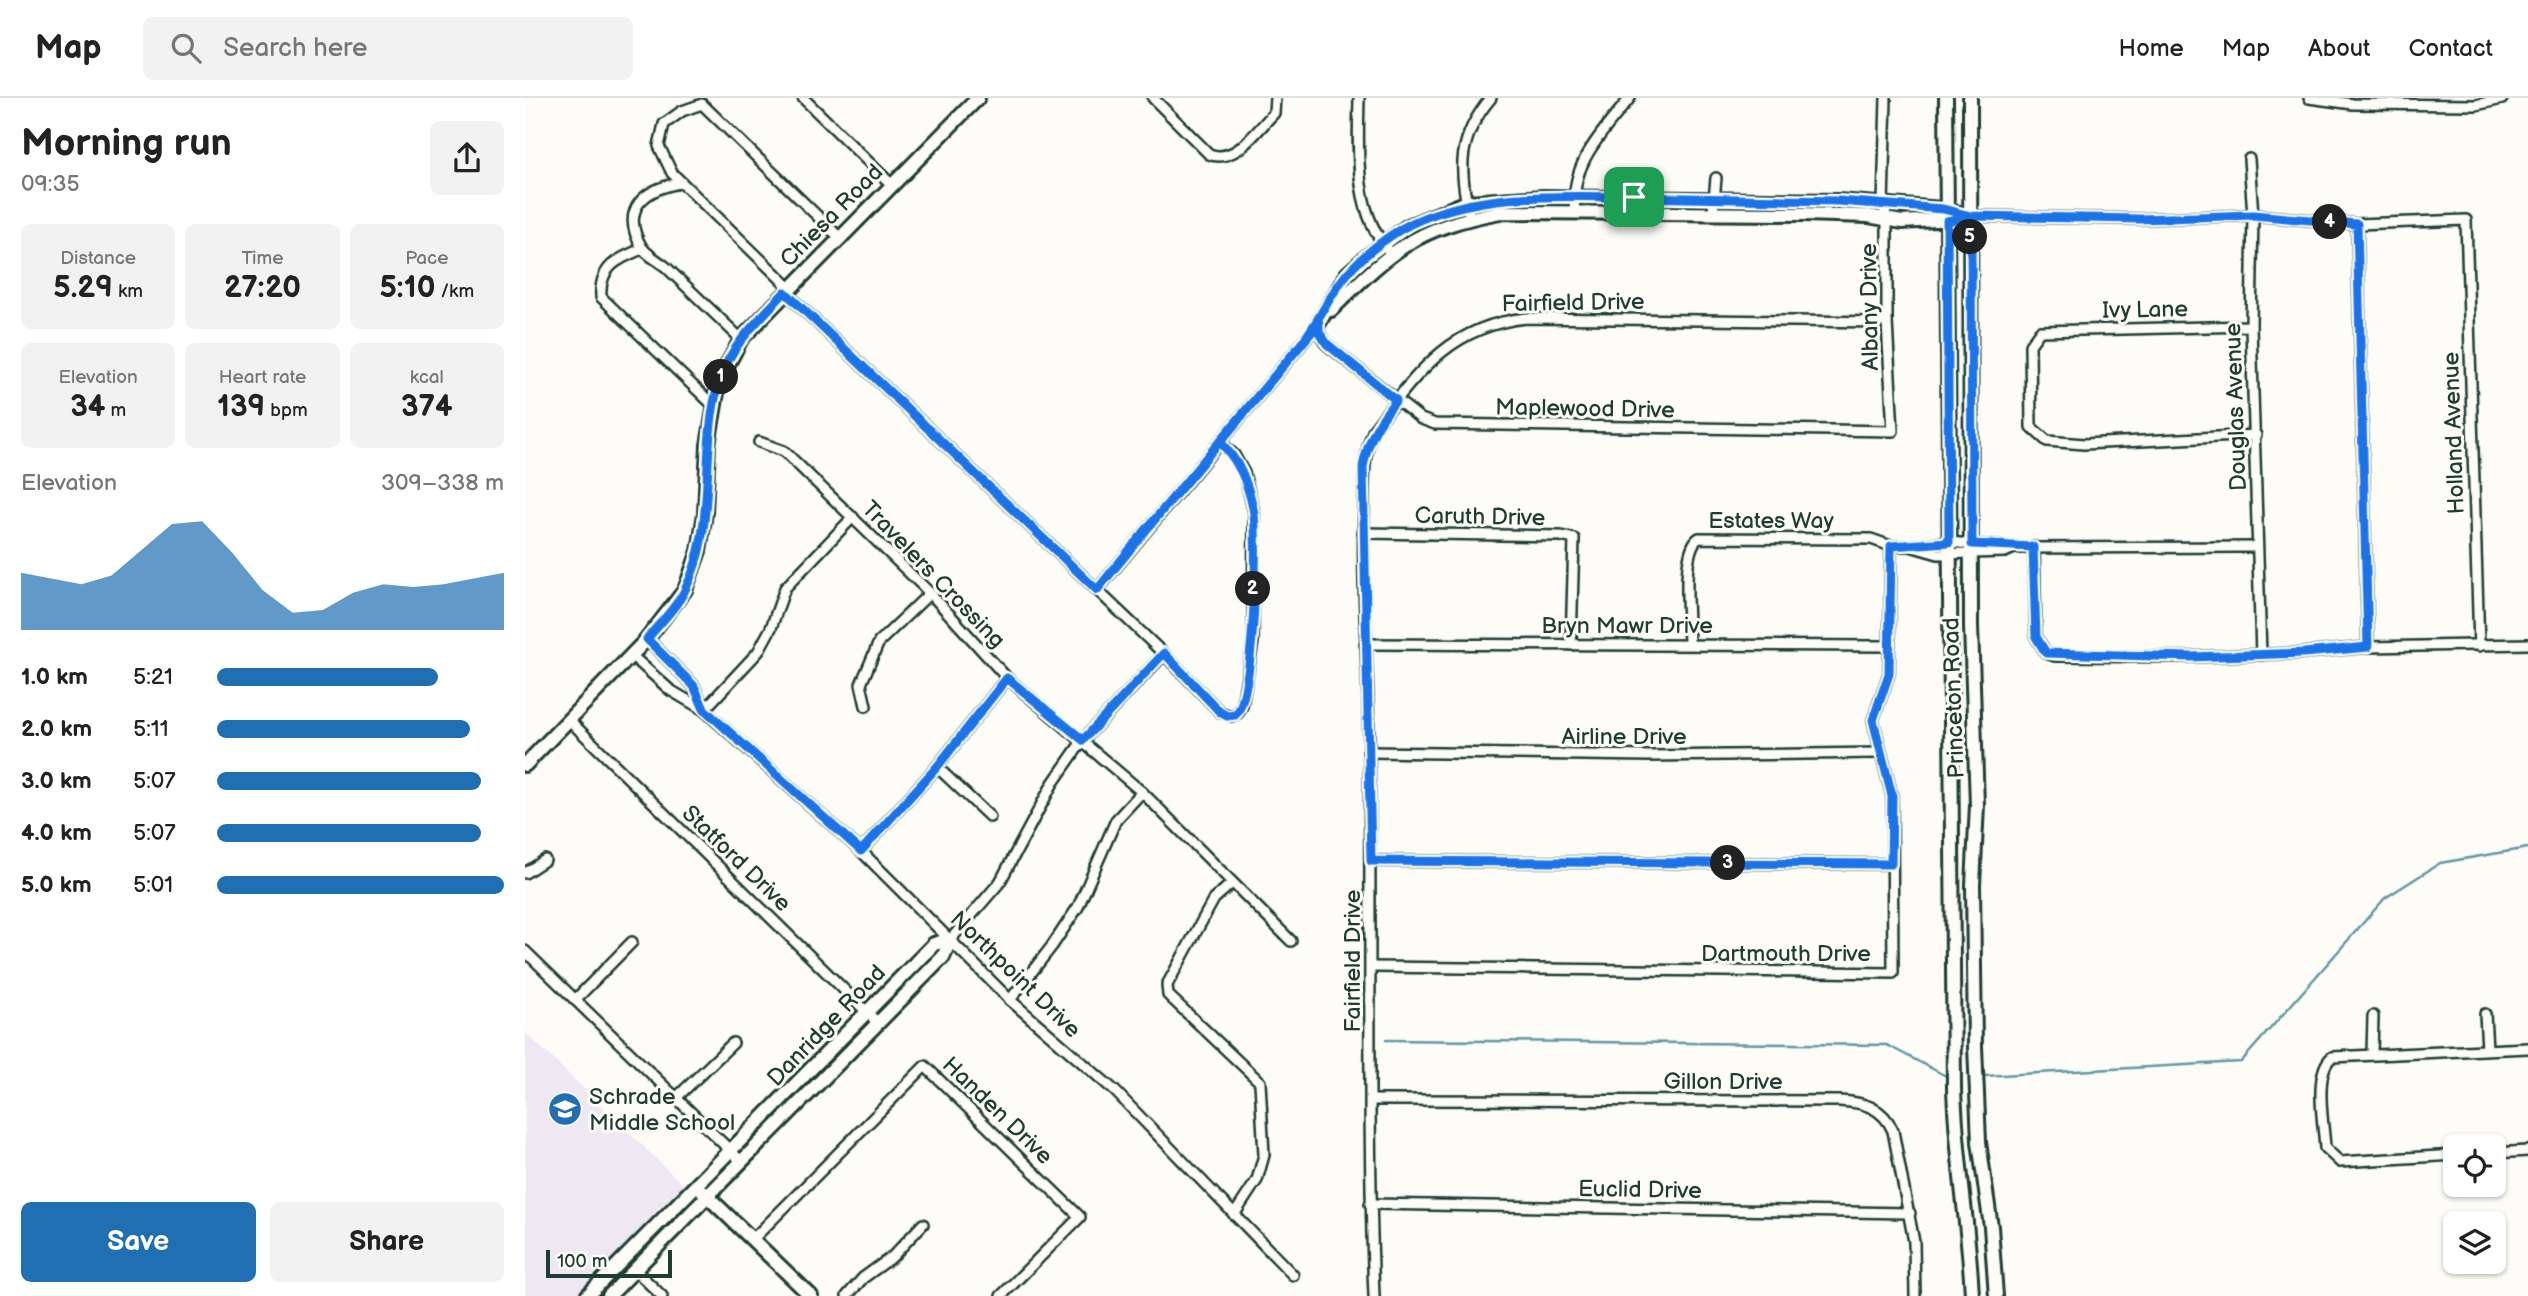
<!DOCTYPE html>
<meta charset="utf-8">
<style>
:root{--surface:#fff;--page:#f2f2f2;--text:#222;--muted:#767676;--line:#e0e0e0;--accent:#1f6fb2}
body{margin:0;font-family:"Balsamiq Sans",sans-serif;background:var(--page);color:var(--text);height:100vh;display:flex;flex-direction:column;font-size:26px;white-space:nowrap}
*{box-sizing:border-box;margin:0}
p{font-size:23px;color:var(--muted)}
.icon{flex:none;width:38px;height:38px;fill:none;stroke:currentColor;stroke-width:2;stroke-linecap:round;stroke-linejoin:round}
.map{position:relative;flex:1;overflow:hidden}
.side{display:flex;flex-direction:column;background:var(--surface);width:525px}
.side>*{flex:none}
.buttons{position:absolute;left:1918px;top:1036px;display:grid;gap:14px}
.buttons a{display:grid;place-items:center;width:63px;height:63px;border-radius:10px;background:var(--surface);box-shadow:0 2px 5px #0004;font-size:35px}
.scale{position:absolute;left:21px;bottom:18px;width:126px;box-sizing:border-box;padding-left:7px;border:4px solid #1f3d34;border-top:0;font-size:19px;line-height:24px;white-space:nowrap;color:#1f3d34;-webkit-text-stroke:5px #fdfcf7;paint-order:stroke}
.pin{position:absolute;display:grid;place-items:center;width:60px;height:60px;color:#fff;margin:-30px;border-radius:14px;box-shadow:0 4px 10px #0006}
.km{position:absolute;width:35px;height:35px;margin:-18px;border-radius:50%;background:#222;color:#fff;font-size:19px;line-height:35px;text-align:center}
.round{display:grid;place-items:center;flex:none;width:74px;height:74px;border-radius:10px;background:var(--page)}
.head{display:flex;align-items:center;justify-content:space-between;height:119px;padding:0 21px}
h1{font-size:38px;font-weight:800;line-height:52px}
.metrics{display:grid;grid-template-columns:repeat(3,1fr);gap:10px;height:119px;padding:7px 21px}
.metrics div{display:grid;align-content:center;border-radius:10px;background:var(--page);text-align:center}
.metrics b{font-size:30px;font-weight:800}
.metrics small{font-size:19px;font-weight:400}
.metrics p{font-size:19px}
.chart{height:196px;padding:14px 21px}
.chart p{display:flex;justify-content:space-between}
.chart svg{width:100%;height:126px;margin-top:7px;fill:var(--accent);opacity:.7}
.button{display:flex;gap:14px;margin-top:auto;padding:14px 21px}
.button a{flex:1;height:80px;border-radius:10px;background:var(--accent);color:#fff;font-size:28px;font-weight:800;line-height:80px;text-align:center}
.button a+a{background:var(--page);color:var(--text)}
ul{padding:0 21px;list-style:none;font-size:23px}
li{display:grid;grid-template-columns:112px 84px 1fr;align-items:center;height:52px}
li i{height:18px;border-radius:9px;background:var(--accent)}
header{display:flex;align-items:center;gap:42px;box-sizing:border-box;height:98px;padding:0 35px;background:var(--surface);border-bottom:2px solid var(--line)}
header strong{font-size:33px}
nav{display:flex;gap:38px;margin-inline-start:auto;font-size:24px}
.search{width:490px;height:63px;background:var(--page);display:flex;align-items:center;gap:18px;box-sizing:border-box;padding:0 24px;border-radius:10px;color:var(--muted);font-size:26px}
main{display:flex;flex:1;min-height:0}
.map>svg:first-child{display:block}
</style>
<header>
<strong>Map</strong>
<div class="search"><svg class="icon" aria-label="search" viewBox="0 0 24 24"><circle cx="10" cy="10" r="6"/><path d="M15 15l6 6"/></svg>Search here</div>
<nav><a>Home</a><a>Map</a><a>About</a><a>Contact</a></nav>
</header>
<main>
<section class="side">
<div class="head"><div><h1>Morning run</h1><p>09:35</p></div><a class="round"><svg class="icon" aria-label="share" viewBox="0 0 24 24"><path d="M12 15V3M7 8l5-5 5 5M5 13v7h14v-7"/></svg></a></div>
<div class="metrics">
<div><p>Distance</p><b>5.29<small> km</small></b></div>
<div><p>Time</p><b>27:20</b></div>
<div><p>Pace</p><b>5:10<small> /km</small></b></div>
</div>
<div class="metrics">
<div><p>Elevation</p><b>34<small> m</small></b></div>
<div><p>Heart rate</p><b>139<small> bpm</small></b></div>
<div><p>kcal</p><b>374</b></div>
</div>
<div class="chart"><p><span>Elevation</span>309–338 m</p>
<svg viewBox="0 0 160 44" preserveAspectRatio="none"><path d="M0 44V24L10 26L20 28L30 25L40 16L50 7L60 6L70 17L80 30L90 38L100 37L110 31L120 28L130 29L140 28L150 26L160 24V44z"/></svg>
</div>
<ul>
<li><b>1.0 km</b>5:21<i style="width:77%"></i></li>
<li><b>2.0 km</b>5:11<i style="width:88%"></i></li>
<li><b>3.0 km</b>5:07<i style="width:92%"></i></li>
<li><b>4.0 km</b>5:07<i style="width:92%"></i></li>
<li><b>5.0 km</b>5:01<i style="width:100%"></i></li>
</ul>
<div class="button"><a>Save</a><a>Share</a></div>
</section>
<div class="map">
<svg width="2003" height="1198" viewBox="0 0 2003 1198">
<rect width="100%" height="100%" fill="#fdfcf7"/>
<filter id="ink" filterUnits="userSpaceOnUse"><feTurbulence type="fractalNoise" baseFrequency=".0143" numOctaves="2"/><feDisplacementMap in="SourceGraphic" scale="14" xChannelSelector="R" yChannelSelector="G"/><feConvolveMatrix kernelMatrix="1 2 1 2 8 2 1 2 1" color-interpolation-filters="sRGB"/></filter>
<g filter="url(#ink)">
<path fill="#eee8f3" d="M0,934L158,1087L50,1198H0Z"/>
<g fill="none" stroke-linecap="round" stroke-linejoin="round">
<g stroke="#6198a4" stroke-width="2.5">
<path d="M861,942L1362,947L1421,978"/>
<path d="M1459,978L1716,964L1860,800L1915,765L2003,750"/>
</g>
<g stroke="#1f3d34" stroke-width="14">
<g id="street">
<path d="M278,0L366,86"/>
<path d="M628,0L684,56C710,67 732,32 749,15L750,0"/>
<path d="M834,0C833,50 828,116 866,155"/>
<path d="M1784,0L1828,6L1951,7L1977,1"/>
<path d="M1724,61L1728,117L1726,228L1736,557"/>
<path d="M155,85C120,91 95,110 116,148C121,157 133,162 141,169C166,193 191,217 216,241"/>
<path d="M1050,114C1044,66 1077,35 1105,0"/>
<path d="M1188,114L1191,80"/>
<path d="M1446,118L1615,121L1728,117L1832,126L1941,122L1954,548"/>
<path d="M945,120C933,71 933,39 966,0"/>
<path d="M1832,126L1843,549"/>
<path d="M117,151C92,161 74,169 76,199L190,309"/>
<path d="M264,189L147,75L134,48L139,26L157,13L177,6L314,139"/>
<path d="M260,194L639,556L695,614L706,618L713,615L717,608L728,544L729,414L719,375L709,357L695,344"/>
<path d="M794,225V234L801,246L896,321L910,326L1368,333L1362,224V121L1358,106L1361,0"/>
<path d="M1726,228L1515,233L1505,247L1506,329L1522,343L1559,346L1731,337"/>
<path d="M234,344L259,353L405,495L482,580L617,694L766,843"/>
<path d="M328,419L260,490L246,530L233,554L179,612L336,753L485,902L590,993L768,1177"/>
<path d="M838,435L1036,438L1049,441L1046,547"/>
<path d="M1509,449L1511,539L1521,555L1530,558L1666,559L1779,555L1843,549L2003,546"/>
<path d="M1489,450L1480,454L1413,456L1385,448L1424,444L1489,450L1732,449"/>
<path d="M572,492L794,225"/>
<path d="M840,546L1364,548"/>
<path d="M1164,546C1164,524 1155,452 1174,440L1346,441L1366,448H1385"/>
<path d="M106,557L145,592L179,612L169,588L122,541"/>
<path d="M341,608L336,586L354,544L405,495"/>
<path d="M44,622L353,925"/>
<path d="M843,654L1124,658L1355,655"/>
<path d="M412,669L465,719"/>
<path d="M336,753L412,669L482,580"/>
<path d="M846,763L1366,766"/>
<path d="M0,775L20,762"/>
<path d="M707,785L689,801L642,887L643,897L735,984L739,1057L732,1082L709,1117"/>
<path d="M426,841L475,784L528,685L558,642L639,556"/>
<path d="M0,853L216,1063"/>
<path d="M846,869L1368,875L1367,698L1348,622L1364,576L1366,448"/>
<path d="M50,902L107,844"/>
<path d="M485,902L527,848L553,809L591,722L617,694"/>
<path d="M1960,916L1962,951"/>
<path d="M1847,956L1848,918"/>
<path d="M151,1000L208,945"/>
<path d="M847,1002L1314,1003C1338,1004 1358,1009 1368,1033L1389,1144L1390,1198"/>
<path d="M1969,1055L2003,1053"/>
<path d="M1930,1057L1815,1064L1800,1050C1799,1027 1788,974 1807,959L2003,950"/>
<path d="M845,1106L1385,1115"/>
<path d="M227,1142L400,968L555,1119L476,1198"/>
<path d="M110,1172L137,1198"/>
<path d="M322,1198L338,1180L367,1159L398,1126"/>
<path d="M849,1198C841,999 848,799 843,600C841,538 837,476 839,414C839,385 837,359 849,331C893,274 925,228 1001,220L1362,224"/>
</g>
</g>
<g stroke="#1f3d34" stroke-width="18">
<g id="secondary">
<path d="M1421,0L1429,990C1431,1060 1444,1128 1447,1198"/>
<path d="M1445,0L1446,528L1452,707L1448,787L1450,948L1454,1044L1466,1129L1471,1198"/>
<path d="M806,212C866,153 889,130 975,114L1278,116L1343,118L1377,124L1428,121"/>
<path d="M794,225L822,176L840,160L883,128L942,104L1018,99L1313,103L1418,111L1446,118"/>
<path d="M0,667L122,541L160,492L174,453L180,415L183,347L194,283L216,241L453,0"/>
<path d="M178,1094L286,1198"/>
<path d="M62,1198L409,846L426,841"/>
<path d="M84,1198L418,859L426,841"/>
</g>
</g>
<use href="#street" stroke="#fdfcf7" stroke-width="9"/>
<use href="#secondary" stroke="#fdfcf7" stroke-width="12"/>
</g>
</g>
<g fill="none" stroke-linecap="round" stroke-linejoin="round" filter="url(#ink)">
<g stroke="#fff" stroke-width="14">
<path id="route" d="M1109,99C1036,99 963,93 894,122C870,132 840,155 822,176C804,197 794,224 776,246C708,328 639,409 572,492L260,194C235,221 205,247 194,284C174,352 193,429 159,494C150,511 134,526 122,541L169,588L179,611L336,753L412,669L482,580L558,642L639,555L695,614L702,618L710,617C729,604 734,437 728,410C722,383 714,363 695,344L794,225V234L802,246L871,302C854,324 843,341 838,369L846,763L1366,766L1367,698L1348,622L1364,576L1366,448L1424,444L1422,123L1446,118L1615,121L1728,117L1832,126L1843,549L1779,555L1666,559L1521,555L1511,539L1508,449L1447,446L1446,118L1418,111L1313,103L1109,99"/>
</g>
<use href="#route" stroke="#1a73e8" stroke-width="9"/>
</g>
<defs>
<g id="school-disc" transform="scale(1.75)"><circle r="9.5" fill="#1f6fb2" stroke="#fdfcf7"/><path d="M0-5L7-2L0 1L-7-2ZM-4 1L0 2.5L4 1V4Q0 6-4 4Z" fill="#fff"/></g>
</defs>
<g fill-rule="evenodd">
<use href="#school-disc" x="40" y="1011"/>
</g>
<g text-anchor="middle" stroke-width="6" stroke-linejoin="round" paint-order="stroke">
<g font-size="23" fill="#1f3d34" stroke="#fdfcf7">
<text transform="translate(306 117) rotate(-45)" y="8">Chiesa Road</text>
<text transform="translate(1048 204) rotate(-1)" y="8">Fairfield Drive</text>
<text transform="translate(1344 209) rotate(-91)" y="8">Albany Drive</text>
<text transform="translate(1620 211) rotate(-1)" y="8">Ivy Lane</text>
<text transform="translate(1710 309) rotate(-92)" y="8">Douglas Avenue</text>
<text transform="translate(1060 310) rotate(1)" y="8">Maplewood Drive</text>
<text transform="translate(1928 335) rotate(-92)" y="8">Holland Avenue</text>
<text transform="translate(955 418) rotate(1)" y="8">Caruth Drive</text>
<text x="1246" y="430">Estates Way</text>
<text transform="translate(409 476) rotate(46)" y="8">Travelers Crossing</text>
<text x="1102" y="535">Bryn Mawr Drive</text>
<text transform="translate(1428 600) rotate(-92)" y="8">Princeton Road</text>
<text x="1099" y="646">Airline Drive</text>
<text transform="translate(212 760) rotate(44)" y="8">Statford Drive</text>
<text x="1261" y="863">Dartmouth Drive</text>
<text transform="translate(827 863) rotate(-90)" y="8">Fairfield Drive</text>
<text transform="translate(491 876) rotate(44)" y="8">Northpoint Drive</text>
<text transform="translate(301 927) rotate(-46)" y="8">Danridge Road</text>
<text x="1198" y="991">Gillon Drive</text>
<text transform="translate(473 1012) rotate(44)" y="8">Handen Drive</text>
<text transform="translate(1115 1091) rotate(1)" y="8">Euclid Drive</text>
</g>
<g font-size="23" fill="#1f3d34" stroke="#fdfcf7" text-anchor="start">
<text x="64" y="1006">Schrade<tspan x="64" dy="26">Middle School</tspan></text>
</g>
</g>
</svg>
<div class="buttons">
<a><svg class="icon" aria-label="locate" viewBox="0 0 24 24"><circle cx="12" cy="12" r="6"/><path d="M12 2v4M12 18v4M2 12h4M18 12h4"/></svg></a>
<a><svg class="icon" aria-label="layers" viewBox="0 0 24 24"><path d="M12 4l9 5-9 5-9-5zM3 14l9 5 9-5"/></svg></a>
</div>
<div class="scale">100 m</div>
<div class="pin" style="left:1109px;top:99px;background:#1e9e55"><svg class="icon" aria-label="arrive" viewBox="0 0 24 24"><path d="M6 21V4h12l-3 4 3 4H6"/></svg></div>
<b class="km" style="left:196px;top:279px">1</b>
<b class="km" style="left:728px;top:491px">2</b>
<b class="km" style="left:1203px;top:765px">3</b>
<b class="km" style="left:1805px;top:124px">4</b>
<b class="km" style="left:1445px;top:139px">5</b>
</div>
</main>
